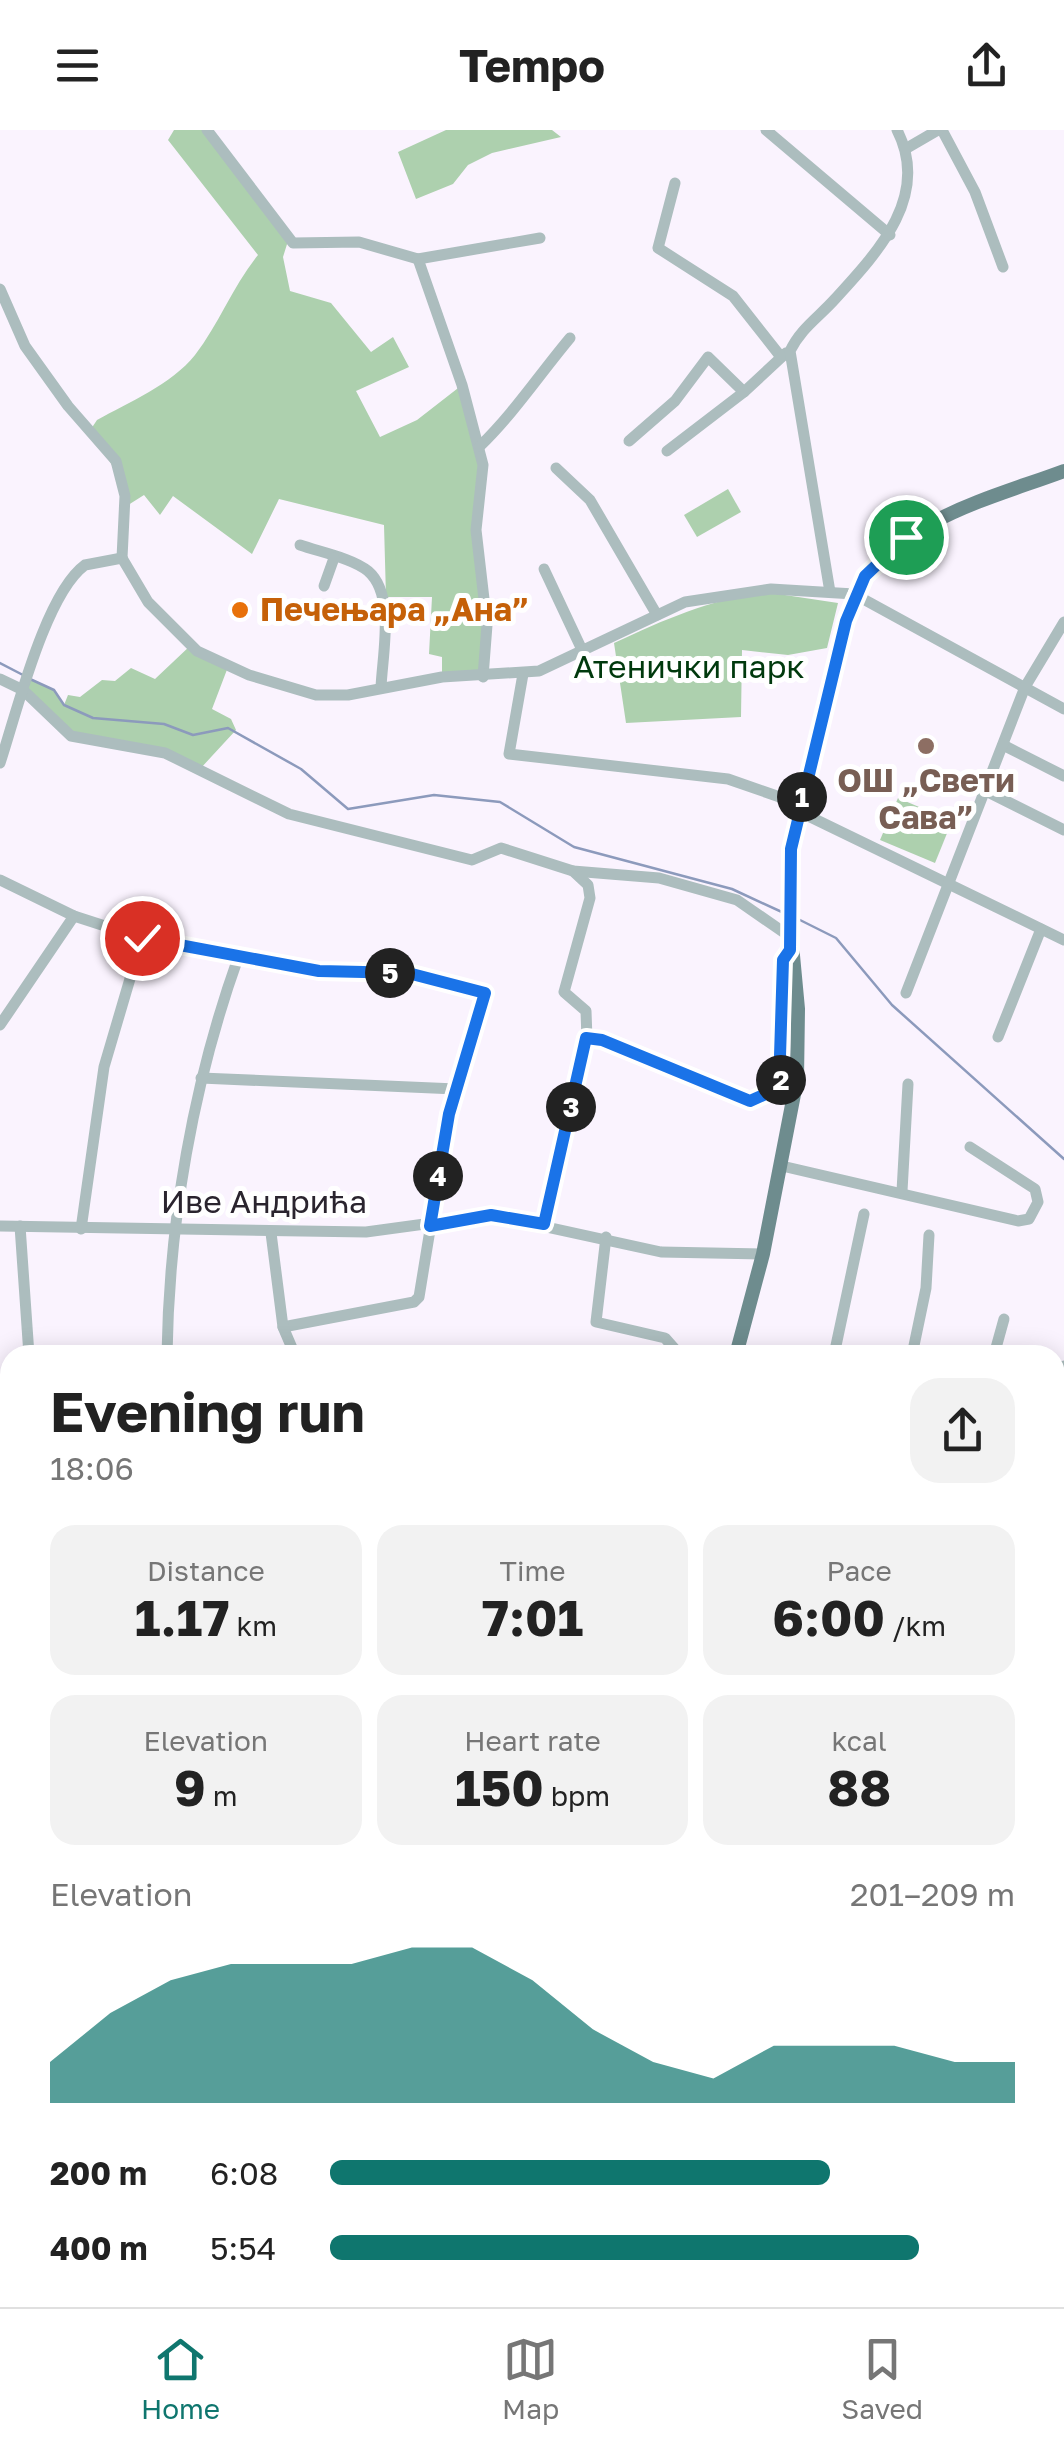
<!DOCTYPE html>
<meta charset="utf-8">
<style>
:root{--surface:#fff;--page:#f2f2f2;--text:#222;--muted:#767676;--line:#e0e0e0;--accent:#0f766e}
body{margin:0;font-family:"Golos Text",sans-serif;background:var(--page);color:var(--text);height:100vh;display:flex;flex-direction:column;font-size:38px;white-space:nowrap}
*{box-sizing:border-box;margin:0}
p{font-size:32px;color:var(--muted)}
.icon{flex:none;width:55px;height:55px;fill:none;stroke:currentColor;stroke-width:2;stroke-linecap:round;stroke-linejoin:round}
.map{position:relative;flex:1;overflow:hidden}
.sheet{position:absolute;left:0px;top:1215px;width:1065px;height:962px;display:flex;flex-direction:column;background:var(--surface);border-radius:30px 30px 0 0;box-shadow:0 5px 25px #0003}
.sheet>*{flex:none}
.pin{position:absolute;display:grid;place-items:center;width:85px;height:85px;color:#fff;margin:-42px;border:5px solid #fff;border-radius:50%;box-shadow:0 2px 10px #0007}
.km{position:absolute;width:50px;height:50px;margin:-25px;border-radius:50%;background:#222;color:#fff;font-size:28px;line-height:50px;text-align:center}
.round{display:grid;place-items:center;flex:none;width:105px;height:105px;border-radius:30px;background:var(--page)}
.head{display:flex;align-items:center;justify-content:space-between;height:170px;padding:0 50px}
h1{font-size:55px;font-weight:700;line-height:75px}
.figures{display:grid;grid-template-columns:repeat(3,1fr);gap:15px;height:170px;padding:10px 50px}
.figures div{display:grid;align-content:center;border-radius:25px;background:var(--page);text-align:center}
.figures b{font-size:50px;font-weight:700}
.figures small{font-size:28px;font-weight:400}
.figures p{font-size:28px}
.chart{height:280px;padding:20px 50px}
.chart p{display:flex;justify-content:space-between}
.chart svg{width:100%;height:180px;margin-top:10px;fill:var(--accent);opacity:.7}
ul{padding:0 50px;list-style:none;font-size:32px}
li{display:grid;grid-template-columns:160px 120px 1fr;align-items:center;height:75px}
li i{height:25px;border-radius:12px;background:var(--accent)}
header{display:flex;justify-content:space-between;align-items:center;height:130px;padding:0 50px;background:var(--surface);font-size:45px;font-weight:700}
.menu{display:flex;justify-content:space-around;align-items:center;height:140px;border-top:2px solid var(--line);background:var(--surface);font-size:28px;color:var(--muted)}
.menu a{display:grid;justify-items:center;gap:5px}
.menu .selected{color:var(--accent)}
.map>svg:first-child{display:block}
</style>
<header><svg class="icon" aria-label="menu" viewBox="0 0 24 24"><path d="M4 6h16M4 12h16M4 18h16"/></svg>Tempo<svg class="icon" aria-label="share" viewBox="0 0 24 24"><path d="M12 15V3M7 8l5-5 5 5M5 13v7h14v-7"/></svg></header>
<div class="map">
<svg width="1064" height="2177" viewBox="0 0 1064 2177">
<rect width="100%" height="100%" fill="#faf3fe"/>
<g fill="#add0ae">
<path d="M174,0H207L288,111L283,127L290,161L331,173L371,222L393,207L409,237L356,261L380,307L417,290L462,255L480,316L476,400L487,495L483,547H442V527L429,524L432,467H386L384,395L279,369L252,424L173,366L160,385L144,365L125,377L124,356L91,299L97,290C129,272 171,255 195,225C219,194 233,156 258,125L168,10Z"/>
<path d="M446,0H552L561,7L492,23L468,35L453,54L416,69L398,22Z"/>
<path d="M728,359L741,382L697,407L684,385Z"/>
<path d="M765,462L838,473L827,518L788,525L742,520L741,587L626,593L614,513C665,489 709,470 765,462Z"/>
<path d="M191,515L228,537L212,579L231,589L236,600L200,639L165,622L71,606L23,560L28,548L54,560L64,575L68,565L80,567L102,550L115,551L131,538L155,549Z"/>
<path d="M898,668L952,691L935,733L880,710Z"/>
</g>
<g fill="none" stroke-linecap="round" stroke-linejoin="round">
<g stroke="#8c9abc" stroke-width="2.5">
<path d="M0,533L23,545"/>
<path d="M30,549L54,560L64,575L93,588L164,594L193,605L228,598L301,639L348,679L434,665L500,672L574,717L732,759L784,783"/>
<path d="M796,788L836,808L892,875L1064,1029"/>
</g>
<g stroke="#acbdbe" stroke-width="11">
<path d="M207,0L293,113L359,112L418,129L540,108"/>
<path d="M766,0L890,105"/>
<path d="M942,0L975,62L1003,137"/>
<path d="M907,18L938,0"/>
<path d="M675,53L658,118L733,166L781,227"/>
<path d="M418,129L462,255L483,335L476,400L487,495L483,547"/>
<path d="M0,159L25,216L68,276L116,331L125,366L122,428"/>
<path d="M629,311L675,271L708,227L744,262"/>
<path d="M480,316C514,283 539,245 570,208"/>
<path d="M667,321L744,262L786,223"/>
<path d="M556,338L590,370L657,485"/>
<path d="M300,415C320,422 352,428 368,441C396,465 382,526 381,558"/>
<path d="M122,428L148,472L197,521L249,545L316,565H348L442,547L539,541L685,472L771,459L854,464L1064,579"/>
<path d="M544,439L583,522"/>
<path d="M324,456L334,428"/>
<path d="M830,462L790,221C801,198 819,187 835,169C878,122 931,66 897,0"/>
<path d="M523,544L509,624L728,649L800,674"/>
<path d="M0,549L23,560L71,606L165,623L289,684L472,730L501,718L573,741L659,748L737,770L789,806"/>
<path d="M1003,615L1064,646"/>
<path d="M0,633C16,585 45,464 85,435L122,428"/>
<path d="M986,661L1064,700"/>
<path d="M798,681L1064,810"/>
<path d="M0,750L74,786L142,808L319,841L408,843L485,863L449,984L419,1167L414,1172L283,1197"/>
<path d="M906,863L1025,557L1064,492"/>
<path d="M0,895L74,786"/>
<path d="M998,907L1041,799"/>
<path d="M587,909L597,908L750,971L774,963L782,928L783,830L790,820"/>
<path d="M201,948L456,959"/>
<path d="M782,1036L1018,1091L1029,1089L1038,1072L1035,1059L970,1017"/>
<path d="M902,1061L908,954"/>
<path d="M545,1094L587,909L586,881L564,862L590,768L588,755L573,741"/>
<path d="M0,1096L366,1102L491,1085L661,1122L763,1124"/>
<path d="M20,1096L29,1225"/>
<path d="M81,1099L104,937L142,808"/>
<path d="M271,1103L283,1197L295,1225"/>
<path d="M606,1107L596,1192L665,1208L680,1225"/>
<path d="M167,1225C169,1091 193,954 238,828"/>
<path d="M834,1225L864,1084"/>
<path d="M912,1225L926,1158L929,1105"/>
<path d="M994,1225L1004,1189"/>
<path d="M1055,1266L1064,1236"/>
<path d="M1055,1373L1064,1372"/>
<path d="M1055,1453L1064,1435"/>
<path d="M1063,1505L1064,1502"/>
<path d="M0,1508L10,1516"/>
<path d="M1055,1563L1064,1568"/>
<path d="M0,1572L10,1577"/>
<path d="M0,1633L10,1640"/>
<path d="M0,1704L10,1707"/>
<path d="M0,1833L10,1821"/>
<path d="M0,2037L10,2048"/>
<path d="M0,2091L10,2102"/>
<path d="M70,2168L78,2177"/>
<path d="M119,2168L127,2177"/>
<path d="M733,2168L742,2177"/>
<path d="M1024,2177L1026,2168"/>
</g>
<g stroke="#6e8c8e" stroke-width="14">
<path d="M736,1225L763,1124L797,949L798,879L788,772L791,719L854,464C900,389 986,370 1064,341"/>
<path d="M240,2177L247,2168"/>
</g>
</g>
<g fill="none" stroke-linecap="round" stroke-linejoin="round">
<g stroke="#fff" stroke-width="20">
<path id="route" d="M142,808L319,841L408,843L485,863L449,984L430,1096L491,1085L544,1094L586,908L602,910L750,971L779,958L783,830L790,820L791,719L846,491L865,446L906,407"/>
</g>
<use href="#route" stroke="#1a73e8" stroke-width="12"/>
</g>
<circle fill="#e8710a" stroke="#fff" stroke-width="4" cx="240" cy="480" r="10"/>
<circle fill="#8d6e63" stroke="#fff" stroke-width="4" cx="926" cy="616" r="10"/>
<g text-anchor="middle" stroke-width="10" stroke-linejoin="round" paint-order="stroke">
<g font-size="32" font-weight="bold" fill="#c56008" stroke="#fff" text-anchor="start">
<text x="260" y="491">Печењара „Ана”</text>
</g>
<g font-size="32" fill="#00390d" stroke="#fff">
<text x="689" y="548">Атенички парк</text>
</g>
<g font-size="32" font-weight="bold" fill="#785e54" stroke="#fff">
<text x="926" y="662">ОШ „Свети<tspan x="926" dy="37">Сава”</tspan></text>
</g>
<g font-size="32" fill="#2a242e" stroke="#fff">
<text x="264" y="1083">Иве Андрића</text>
</g>
</g>
</svg>
<div class="pin" style="left:906px;top:407px;background:#1e9e55"><svg class="icon" aria-label="arrive" viewBox="0 0 24 24"><path d="M6 21V4h12l-3 4 3 4H6"/></svg></div>
<div class="pin" style="left:142px;top:808px;background:#d93025"><svg class="icon" aria-label="check" viewBox="0 0 24 24"><path d="M5 12l5 5 9-10"/></svg></div>
<b class="km" style="left:802px;top:667px">1</b>
<b class="km" style="left:781px;top:950px">2</b>
<b class="km" style="left:571px;top:977px">3</b>
<b class="km" style="left:438px;top:1046px">4</b>
<b class="km" style="left:390px;top:843px">5</b>
<section class="sheet">
<div class="head"><div><h1>Evening run</h1><p>18:06</p></div><a class="round"><svg class="icon" aria-label="share" viewBox="0 0 24 24"><path d="M12 15V3M7 8l5-5 5 5M5 13v7h14v-7"/></svg></a></div>
<div class="figures">
<div><p>Distance</p><b>1.17<small> km</small></b></div>
<div><p>Time</p><b>7:01</b></div>
<div><p>Pace</p><b>6:00<small> /km</small></b></div>
</div>
<div class="figures">
<div><p>Elevation</p><b>9<small> m</small></b></div>
<div><p>Heart rate</p><b>150<small> bpm</small></b></div>
<div><p>kcal</p><b>88</b></div>
</div>
<div class="chart"><p><span>Elevation</span>201–209 m</p>
<svg viewBox="0 0 160 44" preserveAspectRatio="none"><path d="M0 44V34L10 22L20 14L30 10L40 10L50 10L60 6L70 6L80 14L90 26L100 34L110 38L120 30L130 30L140 30L150 34L160 34V44z"/></svg>
</div>
<ul>
<li><b>200 m</b>6:08<i style="width:73%"></i></li>
<li><b>400 m</b>5:54<i style="width:86%"></i></li>
</ul>
</section>
</div>
<nav class="menu">
<a class="selected"><svg class="icon" aria-label="home" viewBox="0 0 24 24"><path d="M3 11l9-7 9 7M6 9v11h12V9"/></svg>Home</a>
<a><svg class="icon" aria-label="map" viewBox="0 0 24 24"><path d="M3 6l6-2 6 2 6-2v14l-6 2-6-2-6 2zM9 4v14M15 6v14"/></svg>Map</a>
<a><svg class="icon" aria-label="saved" viewBox="0 0 24 24"><path d="M7 4h10v16l-5-4-5 4z"/></svg>Saved</a>
</nav>
